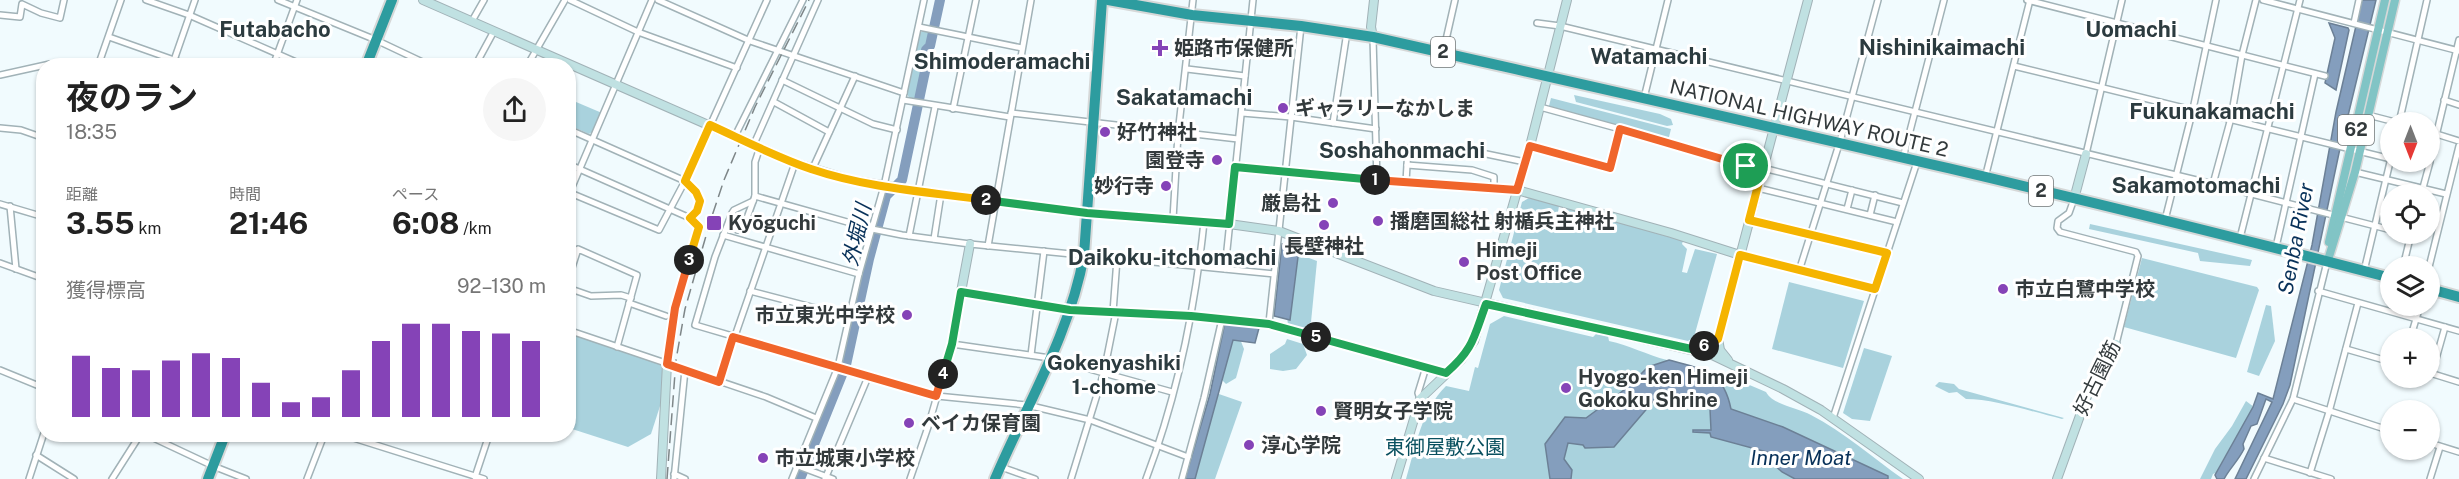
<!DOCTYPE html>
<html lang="ja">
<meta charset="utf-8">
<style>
:root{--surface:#fff;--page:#f6f6f6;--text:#222;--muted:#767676;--accent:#8543b7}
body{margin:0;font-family:"Public Sans","Noto Sans JP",sans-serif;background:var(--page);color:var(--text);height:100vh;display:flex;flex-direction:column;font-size:22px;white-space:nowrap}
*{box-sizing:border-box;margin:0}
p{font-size:20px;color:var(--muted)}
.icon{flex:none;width:33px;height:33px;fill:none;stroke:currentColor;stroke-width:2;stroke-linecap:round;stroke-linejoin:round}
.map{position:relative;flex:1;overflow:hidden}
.sheet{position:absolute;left:36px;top:58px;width:540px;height:384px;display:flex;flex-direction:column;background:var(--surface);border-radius:24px;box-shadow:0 2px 4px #0004}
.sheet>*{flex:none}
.needle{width:39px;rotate:180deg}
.fabs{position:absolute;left:2380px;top:112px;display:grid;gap:12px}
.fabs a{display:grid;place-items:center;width:60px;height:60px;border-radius:50%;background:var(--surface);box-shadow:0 2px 4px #0004;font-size:30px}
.pin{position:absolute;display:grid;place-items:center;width:51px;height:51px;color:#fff;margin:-26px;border:3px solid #fff;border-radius:50%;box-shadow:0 2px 6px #0007}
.km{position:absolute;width:30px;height:30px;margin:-15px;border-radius:50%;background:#222;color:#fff;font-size:16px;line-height:30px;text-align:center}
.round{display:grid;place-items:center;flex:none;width:63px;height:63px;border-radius:32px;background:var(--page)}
.head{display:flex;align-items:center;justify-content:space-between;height:102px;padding:0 30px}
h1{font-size:33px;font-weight:700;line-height:45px}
.metrics{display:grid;grid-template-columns:repeat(3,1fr);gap:9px;height:102px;padding:6px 30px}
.metrics div{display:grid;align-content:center}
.metrics b{font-size:30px;font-weight:700}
.metrics small{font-size:16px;font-weight:400}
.metrics p{font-size:16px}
.chart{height:168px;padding:12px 30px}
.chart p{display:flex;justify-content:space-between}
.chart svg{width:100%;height:108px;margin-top:6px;stroke:var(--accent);stroke-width:6}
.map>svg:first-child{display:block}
</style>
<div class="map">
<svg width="2459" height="479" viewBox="0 0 2459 479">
<rect width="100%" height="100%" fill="#f1fbfe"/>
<g fill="#a9d2dd">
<path d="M923,31L935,33L921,101L910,99L907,94L920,33Z"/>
<path d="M1574,95L1660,114L1671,119L1673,125L1667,126L1576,102Z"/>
<path d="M1551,98L1671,129L1668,141L1549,106Z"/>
<path d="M569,99L602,113L592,132L589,134L569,125Z"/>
<path d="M1529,198L1559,206L1556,223L1560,225L1565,210L1568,208L1683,241L1682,244L1687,249L1682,272L1687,273L1695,249L1717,254L1694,337L1688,341L1503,298L1499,290L1522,202Z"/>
<path d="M2090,224L2252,260L2250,266L2200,261L2198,253L2089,229Z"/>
<path d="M1301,255L1317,261L1311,322L1302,329L1288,325L1287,316L1293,258Z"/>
<path d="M2142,258L2257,287L2259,290L2236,358L2124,327Z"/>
<path d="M1789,282L1864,301L1843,368L1772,349Z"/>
<path d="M2266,305L2271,306L2275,341L2259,376L2247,372Z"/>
<path d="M1504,316L1593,337L1596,334L1608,336L1609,341C1629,345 1647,355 1667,360C1702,368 1733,377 1766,392C1773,405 1798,408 1811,415C1844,432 1873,458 1903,479H1406C1416,446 1421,411 1446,386L1469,391L1475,367L1478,368L1490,324Z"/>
<path d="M569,333L665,364L661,403L651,434L628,447L569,428Z"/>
<path d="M1240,339L1244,349L1236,378L1226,384L1219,377L1228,342Z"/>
<path d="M1287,339L1303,344L1307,355L1296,369L1283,371L1270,369V354L1285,344Z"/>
<path d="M1864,348L1892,356L1870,421L1852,419L1843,413Z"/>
<path d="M1939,382L1954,384L1959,389L2064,418L2062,419C2033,412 1994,399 1966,399L1957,392L1949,393L1935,386Z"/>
<path d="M1216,393L1242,402L1215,479H1190Z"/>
<path d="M2246,401L2254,407L2220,465L2218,472L2213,474L2211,479H2200L2215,449L2232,426Z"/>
</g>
<g fill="#849ebd" stroke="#6c8096" stroke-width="1.5">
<path d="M2362,0H2376L2339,153L2290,385L2283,404L2246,479H2235L2272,402L2266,399L2257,424L2251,426L2243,444L2244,449C2238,461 2230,468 2224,479H2217L2215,475L2253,407L2258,393L2273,399L2312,245L2336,112Z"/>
<path d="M2329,23L2348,28L2349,30L2336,90L2325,83L2335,38Z"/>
<path d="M1282,244L1299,249L1290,320L1274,316Z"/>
<path d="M1225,322L1259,328L1255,343L1233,340L1195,479H1185L1210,394Z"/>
<path d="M1669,360C1706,370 1723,371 1731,409L1783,427L1888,476V479H1795L1782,472L1766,457L1767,452L1711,437L1710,433L1693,432V430H1711L1710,409L1707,398L1693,400L1660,389L1656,398L1614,447L1585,448L1583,445L1568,443L1564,459L1572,470L1571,479H1550L1545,444L1565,417L1586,418L1628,387L1648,367Z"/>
</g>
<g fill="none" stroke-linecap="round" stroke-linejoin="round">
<path stroke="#849ebd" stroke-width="10" d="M800,479L846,365L869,259L886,196L902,180L927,62L925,59L926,50L930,46L940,0"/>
<g stroke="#a1b2b7" stroke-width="8">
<g id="street">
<path d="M146,0L189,15L305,66"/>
<path d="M278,0L376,40L431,66"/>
<path d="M570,0L638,32L737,68"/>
<path d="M658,0L750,41L904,93"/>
<path d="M2027,0L2325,76"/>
<path d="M2263,0L2459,51"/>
<path d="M0,15L20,17L22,4L41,13L60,18L64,0"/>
<path d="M472,21L484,0"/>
<path d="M1537,23L1560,26L2213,184L2391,230"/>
<path d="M2354,23L2359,0"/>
<path d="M919,27L1022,48"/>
<path d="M109,37L191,66"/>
<path d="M1373,38L1377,181"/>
<path d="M1443,53L1455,0"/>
<path d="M98,66L121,0"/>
<path d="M172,66L195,0"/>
<path d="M273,66L297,0"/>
<path d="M475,66L494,31"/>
<path d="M527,66L565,0"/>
<path d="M2014,66L2391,159"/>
<path d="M1187,69L1245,76"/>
<path d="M0,75L50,64L54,66"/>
<path d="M782,80L873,124L897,130"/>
<path d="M1644,98L1668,0"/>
<path d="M903,100L1010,117"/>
<path d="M2444,100L2459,105"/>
<path d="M774,102L829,132"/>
<path d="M953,109L976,0"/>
<path d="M1011,113L1238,139"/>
<path d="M1242,113L1291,117L1376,129"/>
<path d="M2368,115L2399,123"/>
<path d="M1333,123L1347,32"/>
<path d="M2399,123L2427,0"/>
<path d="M0,128L21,130L44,138"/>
<path d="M568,129L685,181L696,192L700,201L697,211L690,218"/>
<path d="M1620,129L1763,170"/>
<path d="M2430,132L2459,141"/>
<path d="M735,136L803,0"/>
<path d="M754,144L818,0"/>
<path d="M1530,146L1610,168L1620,129L1540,107"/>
<path d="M2086,154L2122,0"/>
<path d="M1903,158L1944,0"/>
<path d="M2430,161L2459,40"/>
<path d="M568,164L690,218L699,227L675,308L667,364"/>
<path d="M1407,165L1472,170L1494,177V188"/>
<path d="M1235,167L1377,181L1517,190"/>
<path d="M1763,168L1903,203"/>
<path d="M812,170L855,76"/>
<path d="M2355,172L2446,194"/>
<path d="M1985,178L2030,0"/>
<path d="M1406,182L1408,148L1472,151L1525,162"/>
<path d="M2213,184L2231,118L2242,55L2256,0"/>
<path d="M1758,188L1897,222"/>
<path d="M568,192L659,230L685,181L767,0"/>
<path d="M569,194L652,0"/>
<path d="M2421,195L2430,162"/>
<path d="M755,196L872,229L902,235L970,244L1274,274"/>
<path d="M2074,199L2069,213L2058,221L2057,228L2060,232L2136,252L2138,256L2116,344"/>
<path d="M753,201L734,210L732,213L715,257L695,325L937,396L1027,405L1090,420L1188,457"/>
<path d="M0,204L44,217"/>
<path d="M10,206L16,269"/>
<path d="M1847,209L1852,190"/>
<path d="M1870,215L1875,195"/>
<path d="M1173,219L1178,134L1193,0"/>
<path d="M1749,220L1887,253"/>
<path d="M2165,220L2193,109L2216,0"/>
<path d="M729,222L731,227L737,230L744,226L755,196V162L760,147"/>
<path d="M723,235L859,274"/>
<path d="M909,236L935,107"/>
<path d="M2240,238L2300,0"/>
<path d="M934,239L941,194"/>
<path d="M988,246L1031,0"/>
<path d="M2276,247L2315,74"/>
<path d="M1740,255L1875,289"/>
<path d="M0,263L44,279"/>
<path d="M2403,267L2411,234"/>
<path d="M2429,267L2459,146"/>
<path d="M1225,269L1253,0"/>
<path d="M1799,271L1841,138L1878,0"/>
<path d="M2364,271L2391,158"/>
<path d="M568,280L578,249L637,275L617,347"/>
<path d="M568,288L591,296L621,295L631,298"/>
<path d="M750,291L850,317"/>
<path d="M2318,291L2459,331"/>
<path d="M629,303L666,316"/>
<path d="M1113,312L1117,259"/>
<path d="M1269,323L1301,26"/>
<path d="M568,330L766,397L816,418"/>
<path d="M2410,339L2420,306"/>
<path d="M952,344L1050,358L1172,392"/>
<path d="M2346,349L2391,362"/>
<path d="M1031,355L1044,251"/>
<path d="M0,370L44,388"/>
<path d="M2430,373L2459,382"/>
<path d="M2432,373L2445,327"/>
<path d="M719,382L795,163"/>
<path d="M1420,399L1418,393L1426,367"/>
<path d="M2293,399L2391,431"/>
<path d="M1833,418L1917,162"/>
<path d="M147,435L213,466L246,479"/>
<path d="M344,435L484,479"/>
<path d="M2430,443L2459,452"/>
<path d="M36,455L74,479"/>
<path d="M2264,458L2331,479"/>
<path d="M798,466L833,479"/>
<path d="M1001,467L1035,479"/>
<path d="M2310,473L2329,412L2358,303"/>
<path d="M674,474L685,479"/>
<path d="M475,477L489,435"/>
<path d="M29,479L44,433"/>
<path d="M112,479L140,435"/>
<path d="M307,479L324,435"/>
<path d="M674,479L685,370"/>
<path d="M792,479L838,367L859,274L884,186L924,0"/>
<path d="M825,479L868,377"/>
<path d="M910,479L928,427L952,344L961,292L1070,310L1191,316L1269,323L1446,373"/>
<path d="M1071,479L1104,372L1116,312"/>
<path d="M1146,479C1177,397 1195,309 1204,222"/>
<path d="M1182,479L1204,398L1222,319"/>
<path d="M2254,479L2293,399L2327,262"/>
<path d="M2430,479L2440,447"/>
</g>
</g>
<g stroke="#a1b2b7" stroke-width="10">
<g id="secondary">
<path d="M423,0L795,163L851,180L918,191L1087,213L1229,224L1279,231L1434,291L1712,355L1783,389L1821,410L1919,479"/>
<path d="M1373,37L1371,27L1374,0"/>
<path d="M1517,190L1671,233L1740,255"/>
<path d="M2074,199L2086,154"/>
<path d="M961,292L970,244"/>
<path d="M1696,350L1718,339"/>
<path d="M1728,360L1720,350L1718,339L1808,0"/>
<path d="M661,479L667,364"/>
<path d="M1396,479L1420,399L1461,360L1474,341L1530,146L1567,0"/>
<path d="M2057,479L2090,388L2116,344"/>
</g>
</g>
<g stroke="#d6d8d8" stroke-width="11">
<g id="primary">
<path d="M2329,242L2385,0"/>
<path d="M2328,260L2355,172L2395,0"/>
</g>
</g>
<g stroke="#d6d8d8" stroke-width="14">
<g id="highway">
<path d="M1108,0L1192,15L1301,26L1373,37C1713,114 2054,189 2391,278"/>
<path d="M366,66L392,0"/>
<path d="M2430,289L2459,297"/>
<path d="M208,479L225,435"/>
<path d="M995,479C1026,406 1070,334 1084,255L1102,0"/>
</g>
</g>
<use href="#street" stroke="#fff" stroke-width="5"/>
<use href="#secondary" stroke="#c0e1e2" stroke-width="8"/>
<use href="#primary" stroke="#81c4c5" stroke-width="8"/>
<use href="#highway" stroke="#2d9c9f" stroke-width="10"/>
<path stroke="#7e8688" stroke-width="1.5" stroke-dasharray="12 6" stroke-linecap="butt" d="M667,479L676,360L685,309L710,222L724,180L755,107L809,0"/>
</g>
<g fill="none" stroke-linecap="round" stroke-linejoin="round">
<g stroke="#fff" stroke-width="12">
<path id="split-1" d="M1375,180L1517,190L1530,146L1610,168L1620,129L1746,166"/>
</g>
<g stroke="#fff" stroke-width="12">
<path id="split-2" d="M986,200L1087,213L1229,224L1235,167L1375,180"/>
</g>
<g stroke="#fff" stroke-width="12">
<path id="split-3" d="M689,260L699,227L690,218L697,211L700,201L696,192L685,181L710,125C743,140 776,157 811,169C867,188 928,192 986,200"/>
</g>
<g stroke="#fff" stroke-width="12">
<path id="split-4" d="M689,260L675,308L667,364L719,382L733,337L936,396L943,374"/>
</g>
<g stroke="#fff" stroke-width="12">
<path id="split-5" d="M943,374L952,344L961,292L1070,310L1191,316L1269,324L1316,337"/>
</g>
<g stroke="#fff" stroke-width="12">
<path id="split-6" d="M1316,337L1446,373C1474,349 1474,336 1486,304L1696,350L1704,346"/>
</g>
<g stroke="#fff" stroke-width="12">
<path id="split-7" d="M1704,346L1718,339L1740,255L1875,289L1887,253L1749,220L1762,170L1746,166"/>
</g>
<use href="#split-1" stroke="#f0652b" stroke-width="8"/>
<use href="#split-2" stroke="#22a559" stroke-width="8"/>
<use href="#split-3" stroke="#f5b400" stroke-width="8"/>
<use href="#split-4" stroke="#f0652b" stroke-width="8"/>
<use href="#split-5" stroke="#22a559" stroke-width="8"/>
<use href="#split-6" stroke="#22a559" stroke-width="8"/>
<use href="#split-7" stroke="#f5b400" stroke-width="8"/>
</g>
<g fill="#8543b7" stroke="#fff" stroke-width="2">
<path d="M1157 39h6v6h6v6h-6v6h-6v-6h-6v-6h6z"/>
<circle cx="1283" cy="108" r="6"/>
<circle cx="1105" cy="132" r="6"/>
<circle cx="1217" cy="160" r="6"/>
<circle cx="1166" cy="186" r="6"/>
<circle cx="1333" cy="203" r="6"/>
<circle cx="1378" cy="221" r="6"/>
<rect x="706" y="215" width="16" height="16" rx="3"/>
<circle cx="1324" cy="225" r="6"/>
<circle cx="1464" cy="262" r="6"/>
<circle cx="2003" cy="289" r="6"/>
<circle cx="907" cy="315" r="6"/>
<circle cx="1566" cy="388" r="6"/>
<circle cx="1321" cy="411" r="6"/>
<circle cx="909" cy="423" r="6"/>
<circle cx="1249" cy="445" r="6"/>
<circle cx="763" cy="458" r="6"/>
</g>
<g text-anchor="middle" stroke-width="6" stroke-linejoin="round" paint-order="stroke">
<g fill="#fff" stroke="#707576" stroke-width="1.5">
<rect x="1431" y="37" width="24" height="30" rx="4.5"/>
<rect x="2338" y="115" width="36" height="30" rx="4.5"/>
<rect x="2029" y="176" width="24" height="30" rx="4.5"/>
</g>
<g font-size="18" font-weight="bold" fill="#333a3c">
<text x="1443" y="58">2</text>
<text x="2356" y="136">62</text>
<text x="2041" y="197">2</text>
</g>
<g font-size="20" font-weight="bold" fill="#333a3c" stroke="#fff" text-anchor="start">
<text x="1174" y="55">姫路市保健所</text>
<text x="1295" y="115">ギャラリーなかしま</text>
<text x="1117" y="139">好竹神社</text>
<text x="1205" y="167" text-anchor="end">園登寺</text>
<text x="1154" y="193" text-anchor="end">妙行寺</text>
<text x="1321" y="210" text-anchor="end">厳島社</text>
<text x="1390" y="228">播磨国総社 射楯兵主神社</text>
<text x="728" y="230">Kyōguchi</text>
<text x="1324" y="253" text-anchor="middle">長壁神社</text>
<text x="1476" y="257">Himeji<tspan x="1476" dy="23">Post Office</tspan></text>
<text x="2015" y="296">市立白鷺中学校</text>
<text x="895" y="322" text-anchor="end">市立東光中学校</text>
<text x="1578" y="384">Hyogo-ken Himeji<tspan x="1578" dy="23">Gokoku Shrine</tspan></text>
<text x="1333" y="418">賢明女子学院</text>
<text x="921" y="430">ベイカ保育園</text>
<text x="1261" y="452">淳心学院</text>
<text x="775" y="465">市立城東小学校</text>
</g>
<g font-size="20" fill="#333a3c" stroke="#fff">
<text transform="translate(1809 118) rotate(13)" y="7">NATIONAL HIGHWAY ROUTE 2</text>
<text transform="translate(2097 378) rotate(-64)" y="7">好古園筋</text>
</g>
<g font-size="20" fill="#09505f" stroke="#fff">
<text x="1445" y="454">東御屋敷公園</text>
</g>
<g font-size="21" font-style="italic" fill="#083159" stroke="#fff">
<text transform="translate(857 235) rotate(-77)" y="7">外堀川</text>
<text transform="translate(2296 239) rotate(-79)" y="7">Senba River</text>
<text x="1801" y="465">Inner Moat</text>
</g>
<g font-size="21" font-weight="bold" fill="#2c3b3f" stroke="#fff">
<text x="1114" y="370">Gokenyashiki<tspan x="1114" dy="24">1-chome</tspan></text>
</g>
<g font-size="22" font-weight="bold" fill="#2c3b3f" stroke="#fff">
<text x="275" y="37">Futabacho</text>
<text x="2131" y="37">Uomachi</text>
<text x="1942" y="55">Nishinikaimachi</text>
<text x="1649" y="64">Watamachi</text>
<text x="1002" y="69">Shimoderamachi</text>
<text x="1184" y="105">Sakatamachi</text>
<text x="2212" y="119">Fukunakamachi</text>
<text x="1402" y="158">Soshahonmachi</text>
<text x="2196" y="193">Sakamotomachi</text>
<text x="1172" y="265">Daikoku-itchomachi</text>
</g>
</g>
</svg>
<div class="fabs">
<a><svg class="needle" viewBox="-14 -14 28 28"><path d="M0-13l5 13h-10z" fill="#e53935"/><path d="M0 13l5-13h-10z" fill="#767676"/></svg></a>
<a><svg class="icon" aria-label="locate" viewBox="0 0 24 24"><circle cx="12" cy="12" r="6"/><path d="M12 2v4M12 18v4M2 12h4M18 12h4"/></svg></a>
<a><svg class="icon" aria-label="layers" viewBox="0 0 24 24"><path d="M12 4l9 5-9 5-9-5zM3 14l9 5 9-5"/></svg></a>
<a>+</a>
<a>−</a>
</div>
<div class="pin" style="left:1746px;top:166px;background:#1e9e55"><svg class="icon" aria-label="arrive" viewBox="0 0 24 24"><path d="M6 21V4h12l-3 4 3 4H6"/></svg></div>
<b class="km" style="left:1375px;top:180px">1</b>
<b class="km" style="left:986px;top:200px">2</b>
<b class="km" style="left:689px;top:260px">3</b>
<b class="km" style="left:943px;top:374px">4</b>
<b class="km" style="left:1316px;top:337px">5</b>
<b class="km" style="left:1704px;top:346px">6</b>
<section class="sheet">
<div class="head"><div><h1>夜のラン</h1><p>18:35</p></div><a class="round"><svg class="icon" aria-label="share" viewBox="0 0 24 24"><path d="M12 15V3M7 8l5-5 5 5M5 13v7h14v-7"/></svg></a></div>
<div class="metrics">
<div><p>距離</p><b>3.55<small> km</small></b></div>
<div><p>時間</p><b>21:46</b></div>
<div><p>ペース</p><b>6:08<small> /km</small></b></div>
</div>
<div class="chart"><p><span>獲得標高</span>92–130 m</p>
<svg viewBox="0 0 160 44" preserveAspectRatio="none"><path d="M5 44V19M15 44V24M25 44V25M35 44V21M45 44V18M55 44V20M65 44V30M75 44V38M85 44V36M95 44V25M105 44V13M115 44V6M125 44V6M135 44V9M145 44V10M155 44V13"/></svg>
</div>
</section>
</div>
